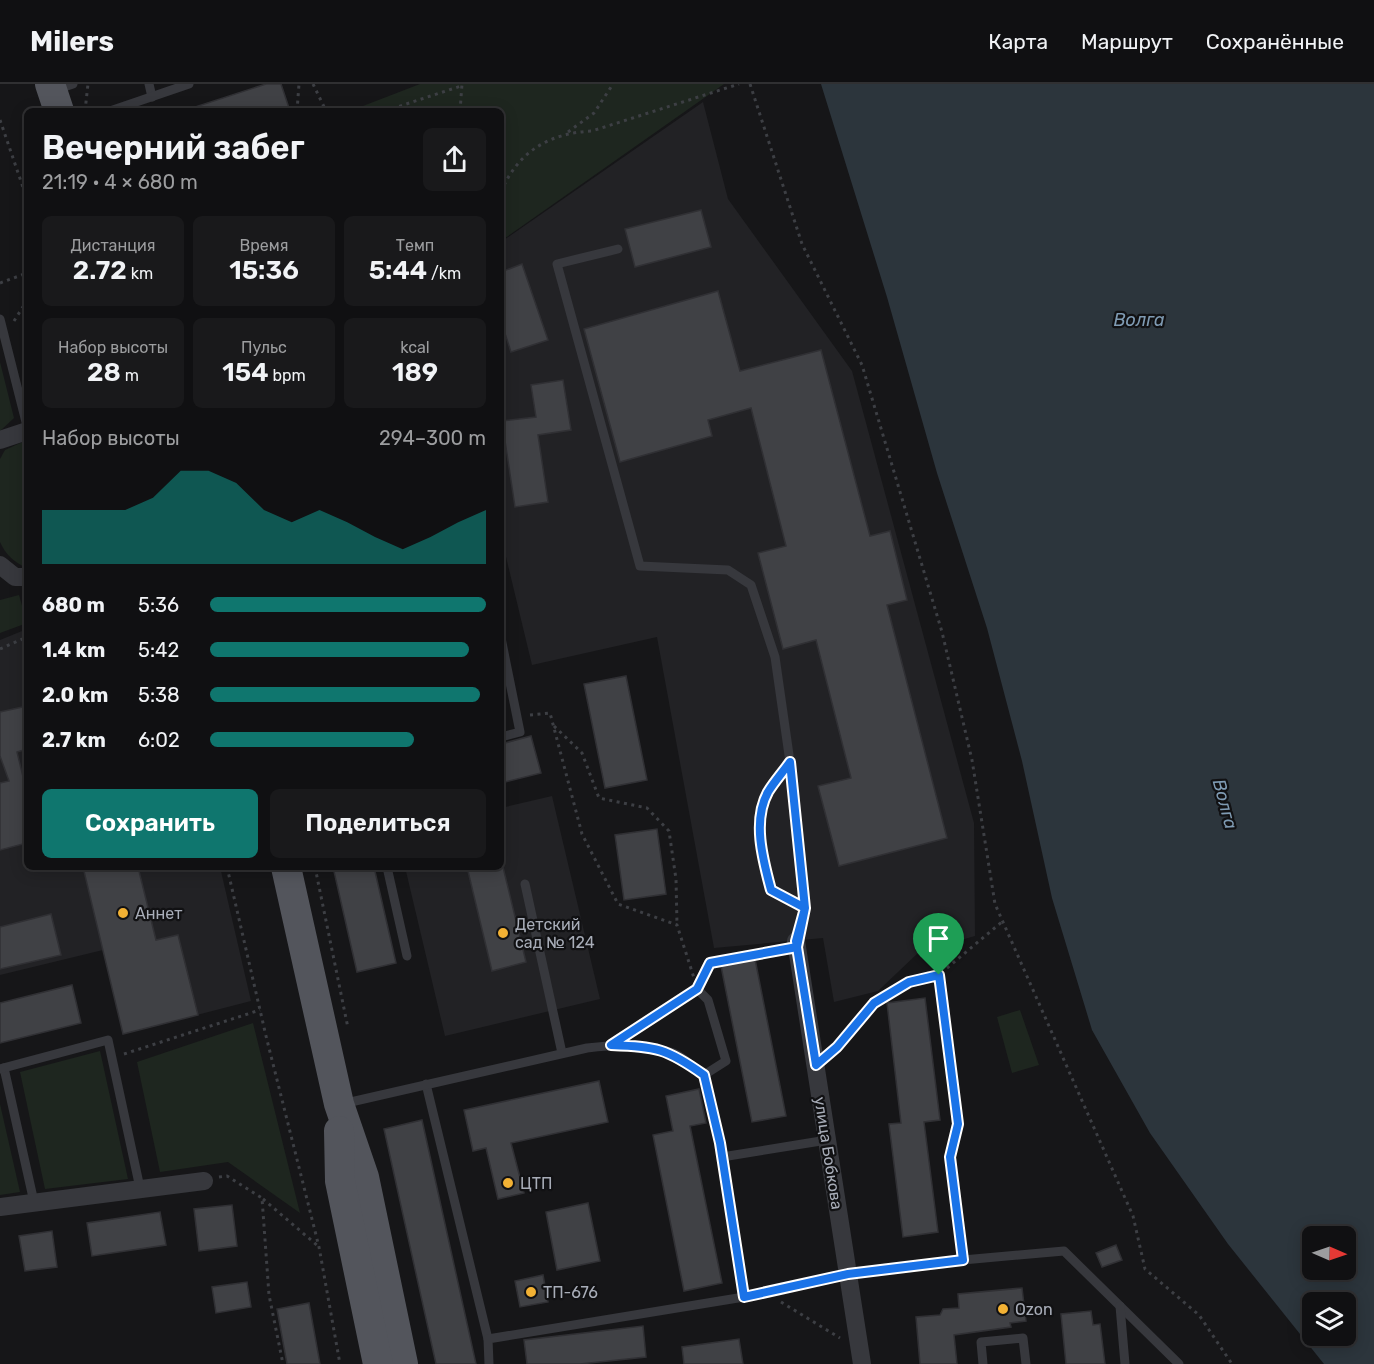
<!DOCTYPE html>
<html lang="ru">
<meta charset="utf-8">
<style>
:root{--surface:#101012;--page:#19191b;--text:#f1f3f6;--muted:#9c9d9f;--line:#303032;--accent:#0f766e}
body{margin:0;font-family:Rubik,sans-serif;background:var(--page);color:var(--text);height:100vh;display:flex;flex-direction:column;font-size:22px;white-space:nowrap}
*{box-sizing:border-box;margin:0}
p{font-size:20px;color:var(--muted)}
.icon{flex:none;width:33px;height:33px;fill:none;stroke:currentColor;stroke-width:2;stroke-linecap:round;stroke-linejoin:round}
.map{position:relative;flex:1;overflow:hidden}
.sheet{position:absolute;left:24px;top:24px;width:480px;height:762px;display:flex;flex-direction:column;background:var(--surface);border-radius:9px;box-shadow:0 3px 15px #0003,0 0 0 2px var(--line)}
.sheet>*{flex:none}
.needle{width:39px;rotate:92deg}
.buttons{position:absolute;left:1302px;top:1142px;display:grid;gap:12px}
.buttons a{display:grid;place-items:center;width:54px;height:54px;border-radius:9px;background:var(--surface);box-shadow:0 3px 15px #0003,0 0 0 2px var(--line);font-size:30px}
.pin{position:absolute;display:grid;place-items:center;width:51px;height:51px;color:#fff;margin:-62px -26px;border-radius:50% 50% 50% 0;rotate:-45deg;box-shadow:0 0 6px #0007}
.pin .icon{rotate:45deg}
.round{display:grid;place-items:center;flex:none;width:63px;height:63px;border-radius:9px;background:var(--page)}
.head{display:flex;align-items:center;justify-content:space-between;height:102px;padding:0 18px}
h1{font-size:33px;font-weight:600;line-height:45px}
.figures{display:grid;grid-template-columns:repeat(3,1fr);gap:9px;height:102px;padding:6px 18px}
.figures div{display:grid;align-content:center;border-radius:9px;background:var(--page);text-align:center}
.figures b{font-size:26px;font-weight:600}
.figures small{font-size:16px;font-weight:400}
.figures p{font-size:16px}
.chart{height:168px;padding:12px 18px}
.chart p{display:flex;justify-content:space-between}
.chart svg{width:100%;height:108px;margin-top:6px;fill:var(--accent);opacity:.7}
.cta{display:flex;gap:12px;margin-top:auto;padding:12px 18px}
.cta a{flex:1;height:69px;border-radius:9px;background:var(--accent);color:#fff;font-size:24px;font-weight:600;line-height:69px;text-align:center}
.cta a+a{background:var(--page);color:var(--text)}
ul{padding:0 18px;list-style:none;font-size:20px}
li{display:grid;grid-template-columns:96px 72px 1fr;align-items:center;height:45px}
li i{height:15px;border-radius:8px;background:var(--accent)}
header{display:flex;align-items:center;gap:36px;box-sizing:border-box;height:84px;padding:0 30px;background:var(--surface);border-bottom:2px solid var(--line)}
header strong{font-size:28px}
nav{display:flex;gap:33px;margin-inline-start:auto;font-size:21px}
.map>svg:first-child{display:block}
</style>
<header>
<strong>Milers</strong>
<nav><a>Карта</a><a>Маршрут</a><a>Сохранённые</a></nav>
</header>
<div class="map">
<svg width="1374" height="1280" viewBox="0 0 1374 1280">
<rect width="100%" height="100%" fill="#161618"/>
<g fill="#222225">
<path d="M703,18L728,115L852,287L974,739L975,852L919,868L878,907L834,918L823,854L714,864L657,553L532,581L501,452V158Z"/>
<path d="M27,545V783H220L251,917L123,950L103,866L0,891V556Z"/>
<path d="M552,712L600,915L445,952L405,783H501V724Z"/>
</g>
<g fill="#1e261f">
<path d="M420,0H724L501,157V27H350Z"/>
<path d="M0,278L14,334L0,347Z"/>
<path d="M27,356V484C15,479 5,470 0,458V375L5,366Z"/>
<path d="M19,511L27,539L0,549V516Z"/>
<path d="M1020,926L1039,981L1012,989L997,933Z"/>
<path d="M253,939L300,1129L228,1078L160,1088L137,978Z"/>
<path d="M100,967L128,1095L45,1105L20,988Z"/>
<path d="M0,1020L20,1108L0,1111Z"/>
</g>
<path fill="#2c353c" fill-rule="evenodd" d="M821,0H1374V1280H1324L1228,1160L1150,1049L1092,946L1052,814L1022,677L987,544L937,389L887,213ZM1312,1152H1346V1185H1312ZM1312,1218H1346V1251H1312Z"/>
<g fill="#404145" stroke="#303034" stroke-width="1.5">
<path d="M266,0H281L290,27H192V24Z"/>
<path d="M701,126L711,163L635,183L625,145Z"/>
<path d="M522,180L548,256L511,268L501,237V188Z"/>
<path d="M718,207L740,287L821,266L870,452L890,447L907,516L887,521L947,754L839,782L818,702L851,694L816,556L783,565L758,469L786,462L751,324L708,336L712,352L620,378L584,245Z"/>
<path d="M563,296L571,346L538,351L548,418L515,423L502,337L536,333L531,301Z"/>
<path d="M626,592L647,696L605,704L584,600Z"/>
<path d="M27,622V665L17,668L27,709V759L0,766V699L9,697L0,672V628Z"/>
<path d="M531,652L541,689L501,699V660Z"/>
<path d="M657,745L666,810L624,816L615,751Z"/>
<path d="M83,783H138L156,856L178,851L198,931L123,950Z"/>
<path d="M333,783H374L396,879L357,888Z"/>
<path d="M467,783H503L526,878L492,887Z"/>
<path d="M51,830L61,871L0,885V843Z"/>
<path d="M755,875L786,1032L752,1038L721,882Z"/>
<path d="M72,901L81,939L0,959V919Z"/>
<path d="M925,914L940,1036L924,1038L938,1148L903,1153L889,1040L901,1039L887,919Z"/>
<path d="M599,997L608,1038L511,1059L524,1109L498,1115L486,1064L473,1067L464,1026Z"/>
<path d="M699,1005L706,1039L690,1042L722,1199L684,1207L653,1051L673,1047L666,1012Z"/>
<path d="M422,1036L476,1280H436L384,1045Z"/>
<path d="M588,1119L600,1177L557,1186L546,1128Z"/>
<path d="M232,1121L237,1162L199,1167L194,1125Z"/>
<path d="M160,1128L166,1161L92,1172L87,1139Z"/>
<path d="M52,1147L57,1183L25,1187L19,1152Z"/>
<path d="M1116,1161L1122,1176L1102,1183L1096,1169Z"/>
<path d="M543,1191L548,1218L520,1223L515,1197Z"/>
<path d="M247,1198L251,1223L216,1229L212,1203Z"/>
<path d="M1022,1204L1026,1237L1010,1239L1011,1243L954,1251L957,1280H920L916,1233L940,1231L943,1225L959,1224L958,1210Z"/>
<path d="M309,1219L320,1280H287L277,1225Z"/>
<path d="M1091,1227L1093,1241L1100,1240L1105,1280H1066L1061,1230Z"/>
<path d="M643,1242L646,1273L580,1280H527L524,1256Z"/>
<path d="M739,1255L743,1280H684L682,1263Z"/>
</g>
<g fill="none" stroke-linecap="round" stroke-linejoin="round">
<g stroke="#3d3f44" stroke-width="3" stroke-dasharray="3 4.5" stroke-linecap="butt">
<path d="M313,0L326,27"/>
<path d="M750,0L802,160L862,281L942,548L972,676L995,820L1133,1132L1145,1185L1199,1231L1232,1280"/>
<path d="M85,27L88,0"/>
<path d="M297,27L299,0"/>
<path d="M385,27L461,2"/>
<path d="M460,27L462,0"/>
<path d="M0,36L27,115"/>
<path d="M568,48L594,29L613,0"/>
<path d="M501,108C518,67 550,49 592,47L739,0"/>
<path d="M0,199L27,189"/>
<path d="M14,237L26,218L27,210"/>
<path d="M0,565L27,553"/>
<path d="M530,631L550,629L582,750L618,820L677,841L694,894"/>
<path d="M554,642L582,669L599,714L647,724L669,747L676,795L677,841"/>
<path d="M227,783L266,952L319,1163L340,1280"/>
<path d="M315,783L348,944"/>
<path d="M947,884L1003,837"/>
<path d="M702,895L710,879L780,866"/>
<path d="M124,970L260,926"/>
<path d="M219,1093L227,1092L262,1114L269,1211L283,1280"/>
<path d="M263,1115L318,1162"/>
<path d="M781,1218L840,1254"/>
</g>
<g stroke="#37383d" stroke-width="9">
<path d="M149,0L152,13"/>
<path d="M55,6L73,0"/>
<path d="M110,27L189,0"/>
<path d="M618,165L557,180L640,482L728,486L751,501L775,573L790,678L805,824L796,857"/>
<path d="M0,235L27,342"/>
<path d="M501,554L520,648L501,653"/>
<path d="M790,678C783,688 774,697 768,708C752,737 763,776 771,806L805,824"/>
<path d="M387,783L407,872"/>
<path d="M525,800L562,969"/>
<path d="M611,961L697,905L708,916L726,977L704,991"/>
<path d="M4,984L34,1118"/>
<path d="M0,985L108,956L140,1104"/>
<path d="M426,1000L488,1255"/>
<path d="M342,1020L587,964C614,961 646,959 673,969C684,973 694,984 704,991L720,1059L744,1213L848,1190L963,1176L950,1073L958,1040L939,891L909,898L874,919L837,963L816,981"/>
<path d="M722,1073L827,1056"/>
<path d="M963,1176L1064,1167L1179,1280"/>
<path d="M1120,1222L1125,1280"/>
<path d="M489,1280L488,1255L744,1213"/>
<path d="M983,1280L981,1258L1023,1254L1026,1280"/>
</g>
<g stroke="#37383d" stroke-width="18">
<path d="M0,356L27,347"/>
<path d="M0,481L15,493H27"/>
<path d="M796,857L862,1280"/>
<path d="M0,1123L204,1097"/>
</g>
<g stroke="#53555c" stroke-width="30">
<path d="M50,0L59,27"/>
<path d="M286,783L339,1020L364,1093L403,1280"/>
<path d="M339,1047L340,1097L378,1280"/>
</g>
</g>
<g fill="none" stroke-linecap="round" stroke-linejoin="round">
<g stroke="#fff" stroke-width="12">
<path id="route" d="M939,891L909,898L874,919L837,963L816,981L796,857L805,824L790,678C783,688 774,698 768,708C752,737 763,776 771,806L805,824L797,863L710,879L697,905L611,961C657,963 666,964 704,991L720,1059L744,1213L848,1190L963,1176L950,1073L958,1040L939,891"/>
</g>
<use href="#route" stroke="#1a73e8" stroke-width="8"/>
</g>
<g fill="#f2b134" stroke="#111113" stroke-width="2">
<circle cx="123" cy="829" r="6"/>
<circle cx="503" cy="849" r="6"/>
<circle cx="508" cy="1099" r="6"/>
<circle cx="531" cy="1208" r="6"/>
<circle cx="1003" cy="1225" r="6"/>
</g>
<g text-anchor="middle" stroke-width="4.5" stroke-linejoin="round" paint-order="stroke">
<g font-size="16" fill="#a8adb8" stroke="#111113" text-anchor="start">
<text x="135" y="835">Аннет</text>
<text x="515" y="846">Детский<tspan x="515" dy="18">сад № 124</tspan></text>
<text x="520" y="1105">ЦТП</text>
<text x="543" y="1214">ТП-676</text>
<text x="1015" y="1231">Ozon</text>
</g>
<g font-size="16" fill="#a8adb8" stroke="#111113">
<text transform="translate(829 1069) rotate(81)" y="6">улица Бобкова</text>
</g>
<g font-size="18" font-style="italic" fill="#7f9bb3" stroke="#111113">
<text x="1139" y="242">Волга</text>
<text transform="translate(1225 720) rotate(75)" y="6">Волга</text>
</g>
</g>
</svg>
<div class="buttons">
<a><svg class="needle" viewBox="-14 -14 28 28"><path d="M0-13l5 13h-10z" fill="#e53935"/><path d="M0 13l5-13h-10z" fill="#9c9d9f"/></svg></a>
<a><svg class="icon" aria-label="layers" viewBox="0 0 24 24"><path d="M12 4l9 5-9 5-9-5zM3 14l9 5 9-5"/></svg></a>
</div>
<div class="pin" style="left:939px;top:891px;background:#1e9e55"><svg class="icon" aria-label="arrive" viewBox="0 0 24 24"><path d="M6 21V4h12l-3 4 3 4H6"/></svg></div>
<section class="sheet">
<div class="head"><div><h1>Вечерний забег</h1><p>21:19 · 4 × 680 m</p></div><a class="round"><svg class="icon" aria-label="share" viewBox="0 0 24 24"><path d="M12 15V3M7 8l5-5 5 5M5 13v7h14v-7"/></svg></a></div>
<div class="figures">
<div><p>Дистанция</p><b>2.72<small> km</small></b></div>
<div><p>Время</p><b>15:36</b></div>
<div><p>Темп</p><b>5:44<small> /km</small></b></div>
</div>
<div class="figures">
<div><p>Набор высоты</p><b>28<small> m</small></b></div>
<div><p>Пульс</p><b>154<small> bpm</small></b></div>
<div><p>kcal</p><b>189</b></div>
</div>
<div class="chart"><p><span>Набор высоты</span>294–300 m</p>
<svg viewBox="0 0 160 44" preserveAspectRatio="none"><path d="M0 44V22L10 22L20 22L30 22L40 17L50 6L60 6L70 11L80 22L90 27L100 22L110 27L120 33L130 38L140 33L150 27L160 22V44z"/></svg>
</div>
<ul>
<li><b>680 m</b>5:36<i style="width:100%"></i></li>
<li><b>1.4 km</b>5:42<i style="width:94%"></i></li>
<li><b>2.0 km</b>5:38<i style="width:98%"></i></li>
<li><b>2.7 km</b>6:02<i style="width:74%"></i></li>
</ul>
<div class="cta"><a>Сохранить</a><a>Поделиться</a></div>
</section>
</div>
